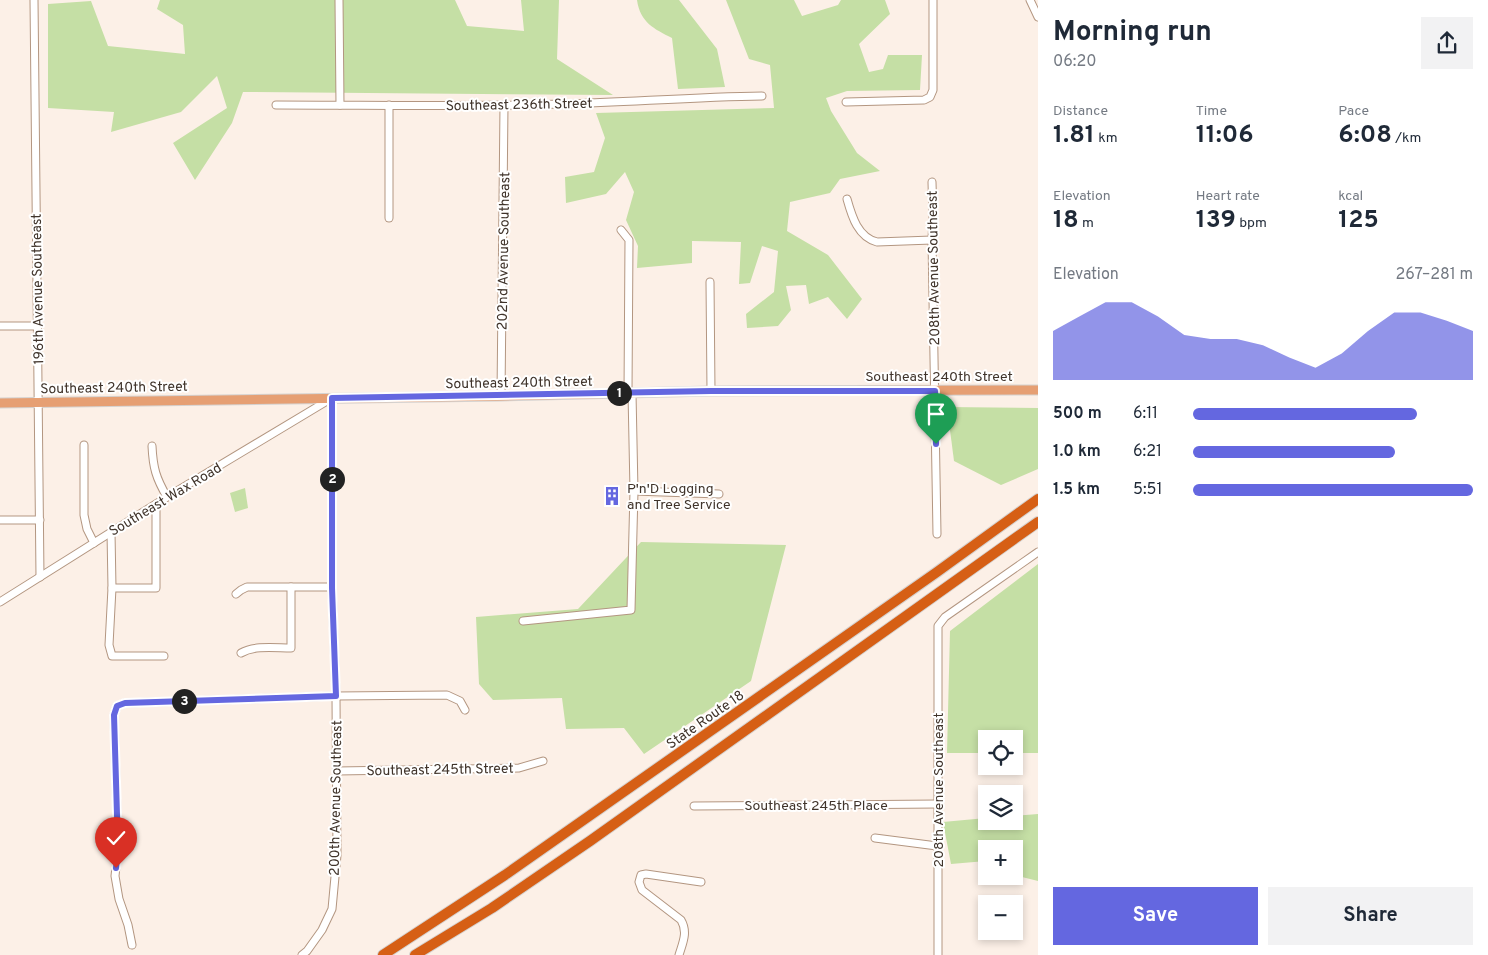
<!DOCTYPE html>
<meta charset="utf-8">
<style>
:root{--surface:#fff;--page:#f2f2f3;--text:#1f2937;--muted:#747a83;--accent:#6467e0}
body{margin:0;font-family:Overpass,sans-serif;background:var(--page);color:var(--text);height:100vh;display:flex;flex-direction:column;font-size:19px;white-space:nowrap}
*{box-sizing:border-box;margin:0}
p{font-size:16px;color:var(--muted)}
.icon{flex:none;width:28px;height:28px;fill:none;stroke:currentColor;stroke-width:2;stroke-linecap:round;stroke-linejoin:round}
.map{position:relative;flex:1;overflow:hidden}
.drawer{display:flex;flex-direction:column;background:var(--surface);width:450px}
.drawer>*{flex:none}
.controls{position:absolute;left:978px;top:730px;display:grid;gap:10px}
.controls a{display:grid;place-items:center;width:45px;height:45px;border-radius:0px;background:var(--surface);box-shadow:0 2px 8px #0003;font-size:25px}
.pin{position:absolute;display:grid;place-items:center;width:42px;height:42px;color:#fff;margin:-51px -21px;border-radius:50% 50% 50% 0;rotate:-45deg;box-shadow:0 0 5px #0007}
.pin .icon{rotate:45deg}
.km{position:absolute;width:25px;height:25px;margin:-12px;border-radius:50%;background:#222;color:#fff;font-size:14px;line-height:25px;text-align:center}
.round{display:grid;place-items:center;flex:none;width:52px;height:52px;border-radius:0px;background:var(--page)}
.summary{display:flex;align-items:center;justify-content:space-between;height:85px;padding:0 15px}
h1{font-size:28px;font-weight:700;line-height:38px}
.stats{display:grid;grid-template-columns:repeat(3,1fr);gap:8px;height:85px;padding:5px 15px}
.stats div{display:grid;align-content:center}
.stats b{font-size:25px;font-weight:700}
.stats small{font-size:14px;font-weight:400}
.stats p{font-size:14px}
.chart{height:140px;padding:10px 15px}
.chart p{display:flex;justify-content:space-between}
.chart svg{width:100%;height:90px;margin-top:5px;fill:var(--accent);opacity:.7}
.action{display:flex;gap:10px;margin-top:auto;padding:10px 15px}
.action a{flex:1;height:58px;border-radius:0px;background:var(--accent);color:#fff;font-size:20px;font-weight:700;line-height:58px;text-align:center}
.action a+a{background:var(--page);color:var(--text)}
ul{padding:0 15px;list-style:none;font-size:16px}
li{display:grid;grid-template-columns:80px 60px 1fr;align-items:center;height:38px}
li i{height:12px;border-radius:6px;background:var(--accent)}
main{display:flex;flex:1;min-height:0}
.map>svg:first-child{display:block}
</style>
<main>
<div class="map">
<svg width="1038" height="955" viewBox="0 0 1038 955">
<rect width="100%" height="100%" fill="#fcf0e7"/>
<g fill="#c5dfa5">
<path d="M160,0H455L467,26L524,31L521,0H559L557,59L613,95L243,92L232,123L195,180L173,143L227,108L217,76L181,112L111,132L114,112L48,108V4L91,1L108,46L185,54L183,25L157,9Z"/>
<path d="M637,0H679L717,49L725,87L678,89L672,38C654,29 640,22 637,0Z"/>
<path d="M726,0H794L802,16L838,5L841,0H885L890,14L859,44L869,72L883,69L888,55H922L920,90L847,91L826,98L831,111L857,153L880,171L840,179L830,193L790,202L787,231L828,255L862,299L847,319L828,297L809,304L806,285L786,286L791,310L778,326L747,328L746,314L774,292L778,251L762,246L750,283L739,284L741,242L692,241V263L637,268L638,246L626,220L634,192L625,172L606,194L566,203L565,177L594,172L605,138L596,113L774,108L770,65L749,59Z"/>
<path d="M947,407L1038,408V469L1001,485L954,461Z"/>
<path d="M245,488L248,508L235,512L230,493Z"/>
<path d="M641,542L786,545L751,681L644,754L624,728L566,729L562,698L493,700L479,684L476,617L578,609Z"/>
<path d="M1038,564V753H1014V739H986V753H947L950,631Z"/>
<path d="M1038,814V881L1014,875V849H986V861L951,864L943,822L986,818V821H1014V816Z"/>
</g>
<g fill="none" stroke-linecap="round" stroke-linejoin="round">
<g stroke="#b39681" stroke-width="9">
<g id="minor">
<path d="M34,0L40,577"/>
<path d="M339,0L340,105"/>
<path d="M1030,0L1038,17"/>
<path d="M846,102L924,100L930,97L933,90V0"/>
<path d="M276,105C372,105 469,107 565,104C631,102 696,97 762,96"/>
<path d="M932,182L933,217L932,240L937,534"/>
<path d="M847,199C852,217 858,237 877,242L932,240"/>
<path d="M389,218V105"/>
<path d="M621,230L629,240L628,393"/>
<path d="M710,282L711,391"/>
<path d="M0,326H38"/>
<path d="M501,396L504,105"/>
<path d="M84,445V515L87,529L94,543"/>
<path d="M152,446C153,468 156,478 167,497"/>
<path d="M634,491L719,494"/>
<path d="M0,520H40"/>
<path d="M111,532L112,588L109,645L112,656H164"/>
<path d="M112,588H156V505"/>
<path d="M236,594L241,590L247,587H332"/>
<path d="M0,602L167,497L332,398"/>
<path d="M523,621L631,610L634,491L632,393"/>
<path d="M241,653C255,645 275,648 291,648V587"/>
<path d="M337,771L519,768L543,761"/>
<path d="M694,806L938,804"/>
<path d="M875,838L937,846"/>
<path d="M132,945L128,925L119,899L115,876L118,848L114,715L117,706L125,703L336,696L447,695L460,701L465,710"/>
<path d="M302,955L307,951L322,930L332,909L337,855L336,696L332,587V398"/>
<path d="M679,955C683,942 688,932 681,920L642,890L639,882L641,875L646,874L701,882"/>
<path d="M938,955V626L945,617L1038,552"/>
</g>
</g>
<g stroke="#d5d2d0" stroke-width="11">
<path id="major" d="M0,403L501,396L711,391L1038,390"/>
</g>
<g stroke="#d5d2d0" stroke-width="12">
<g id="highway">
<path d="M383,955L505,875L937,572L1038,499"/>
<path d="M415,955L492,908L590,841L1038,522"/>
</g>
</g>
<use href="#minor" stroke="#fff" stroke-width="7"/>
<use href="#major" stroke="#e69f73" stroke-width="9"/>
<use href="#highway" stroke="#d65f15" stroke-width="10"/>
</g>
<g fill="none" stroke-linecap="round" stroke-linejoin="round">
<g stroke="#fff" stroke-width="10">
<path id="route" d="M116,868L118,848L114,715L117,706L125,703L336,696L332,588V398L711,391H935L936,444"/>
</g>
<use href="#route" stroke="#6467e0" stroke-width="6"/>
</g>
<defs>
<g id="building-bare" transform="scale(1.5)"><path d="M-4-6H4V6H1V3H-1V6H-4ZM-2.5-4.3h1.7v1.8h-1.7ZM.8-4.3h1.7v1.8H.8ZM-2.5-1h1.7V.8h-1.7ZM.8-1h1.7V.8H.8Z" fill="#6467e0" stroke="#fff" stroke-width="2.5" paint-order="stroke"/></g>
</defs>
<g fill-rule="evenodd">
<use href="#building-bare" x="612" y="496"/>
</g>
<g text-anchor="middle" stroke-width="4" stroke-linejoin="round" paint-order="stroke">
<g font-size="14" fill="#40342b" stroke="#fff">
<text transform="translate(519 104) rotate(-1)" y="5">Southeast 236th Street</text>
<text transform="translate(503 251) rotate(-89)" y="5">202nd Avenue Southeast</text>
<text transform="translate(933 268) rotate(-91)" y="5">208th Avenue Southeast</text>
<text transform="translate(37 289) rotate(-91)" y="5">196th Avenue Southeast</text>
<text x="939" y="381">Southeast 240th Street</text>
<text transform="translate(519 382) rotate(-1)" y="5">Southeast 240th Street</text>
<text transform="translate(114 387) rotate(-1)" y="5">Southeast 240th Street</text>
<text transform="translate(165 499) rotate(-31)" y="5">Southeast Wax Road</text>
<text transform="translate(705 719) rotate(-35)" y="5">State Route 18</text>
<text transform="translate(440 769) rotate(-1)" y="5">Southeast 245th Street</text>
<text transform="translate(938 790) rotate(-90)" y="5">208th Avenue Southeast</text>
<text transform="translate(335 798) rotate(-89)" y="5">200th Avenue Southeast</text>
<text x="816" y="810">Southeast 245th Place</text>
</g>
<g font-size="14" fill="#40342b" stroke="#fff" text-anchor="start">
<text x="627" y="493">P'n'D Logging<tspan x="627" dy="16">and Tree Service</tspan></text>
</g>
</g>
</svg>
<div class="controls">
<a><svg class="icon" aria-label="locate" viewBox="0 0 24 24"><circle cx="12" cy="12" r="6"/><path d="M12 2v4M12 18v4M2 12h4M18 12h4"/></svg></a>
<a><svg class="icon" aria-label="layers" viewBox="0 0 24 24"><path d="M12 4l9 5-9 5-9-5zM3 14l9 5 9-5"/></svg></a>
<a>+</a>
<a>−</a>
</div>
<div class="pin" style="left:936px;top:444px;background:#1e9e55"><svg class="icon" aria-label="arrive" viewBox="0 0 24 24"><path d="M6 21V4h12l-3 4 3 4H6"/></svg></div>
<div class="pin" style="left:116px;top:868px;background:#d93025"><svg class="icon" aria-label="check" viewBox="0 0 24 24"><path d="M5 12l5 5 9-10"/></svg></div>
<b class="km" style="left:619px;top:393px">1</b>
<b class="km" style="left:332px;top:479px">2</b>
<b class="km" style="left:184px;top:701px">3</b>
</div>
<section class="drawer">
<div class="summary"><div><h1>Morning run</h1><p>06:20</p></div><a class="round"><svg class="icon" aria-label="share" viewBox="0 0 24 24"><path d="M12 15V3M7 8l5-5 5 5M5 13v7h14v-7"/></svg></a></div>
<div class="stats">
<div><p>Distance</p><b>1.81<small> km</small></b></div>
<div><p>Time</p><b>11:06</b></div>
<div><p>Pace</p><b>6:08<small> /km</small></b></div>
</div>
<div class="stats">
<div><p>Elevation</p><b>18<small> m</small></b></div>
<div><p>Heart rate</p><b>139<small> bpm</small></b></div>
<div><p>kcal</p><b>125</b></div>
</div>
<div class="chart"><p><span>Elevation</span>267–281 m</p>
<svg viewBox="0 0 160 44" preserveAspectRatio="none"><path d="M0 44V20L10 13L20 6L30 6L40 13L50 22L60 24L70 24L80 27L90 33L100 38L110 31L120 20L130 11L140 11L150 15L160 20V44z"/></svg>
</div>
<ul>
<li><b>500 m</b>6:11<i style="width:80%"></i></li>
<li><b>1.0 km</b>6:21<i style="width:72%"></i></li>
<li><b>1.5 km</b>5:51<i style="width:100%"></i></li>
</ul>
<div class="action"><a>Save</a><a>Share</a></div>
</section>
</main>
